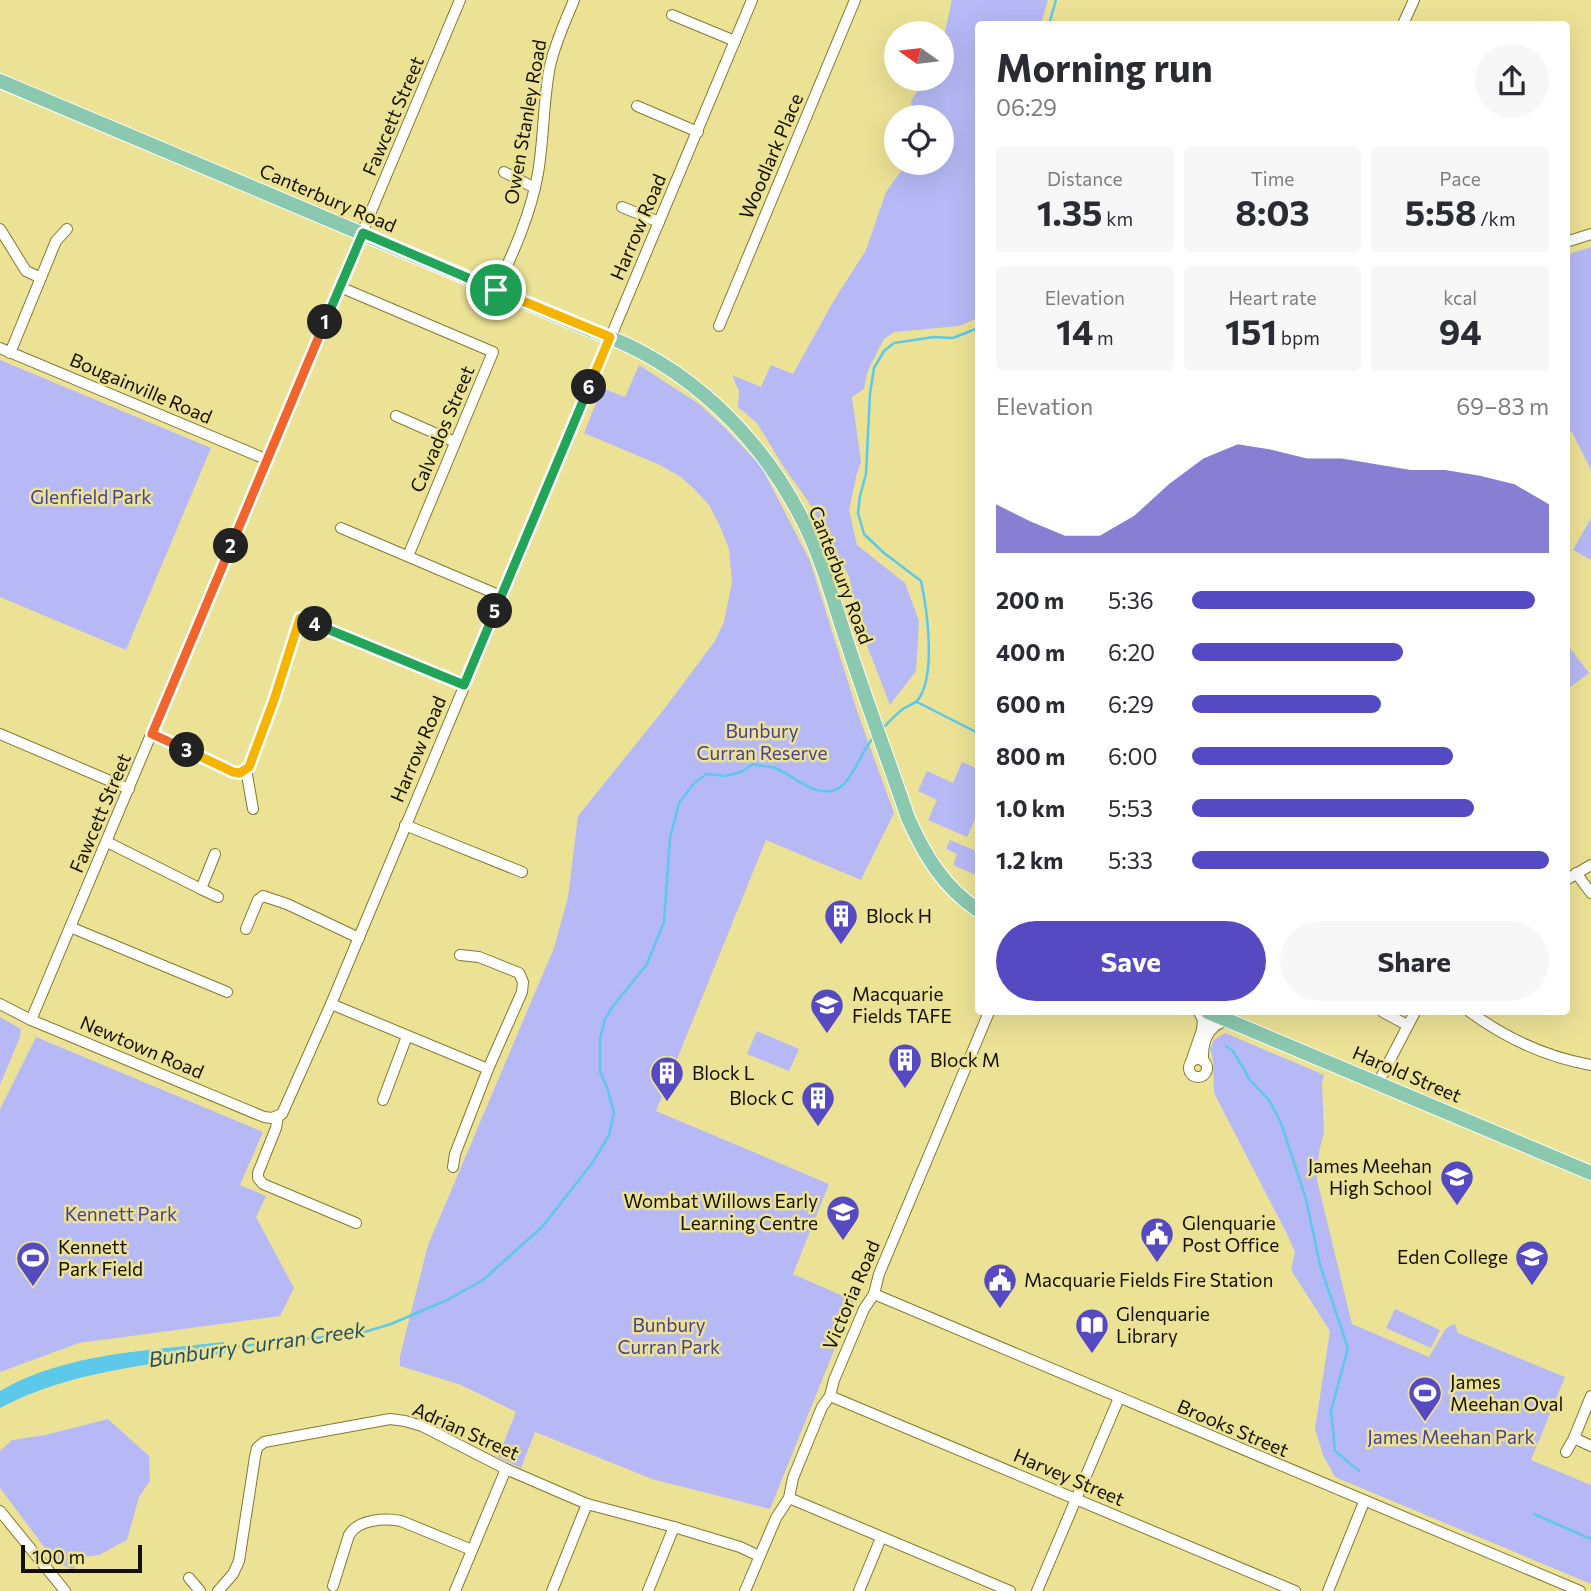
<!DOCTYPE html>
<meta charset="utf-8">
<style>
:root{--surface:#fff;--page:#f7f7f7;--text:#2b2b33;--muted:#7c7c81;--accent:#564ac2}
body{margin:0;font-family:Commissioner,sans-serif;background:var(--page);color:var(--text);height:100vh;display:flex;flex-direction:column;font-size:26px;white-space:nowrap}
*{box-sizing:border-box;margin:0}
p{font-size:23px;color:var(--muted)}
.icon{flex:none;width:38px;height:38px;fill:none;stroke:currentColor;stroke-width:2;stroke-linecap:round;stroke-linejoin:round}
.map{position:relative;flex:1;overflow:hidden}
.details{position:absolute;left:975px;top:21px;width:595px;height:994px;display:flex;flex-direction:column;background:var(--surface);border-radius:7px;box-shadow:0 7px 28px #0002}
.details>*{flex:none}
.needle{width:46px;rotate:284deg}
.fabs{position:absolute;left:884px;top:21px;display:grid;gap:14px}
.fabs a{display:grid;place-items:center;width:70px;height:70px;border-radius:50%;background:var(--surface);box-shadow:0 7px 28px #0002;font-size:35px}
.scale{position:absolute;left:21px;bottom:18px;width:121px;box-sizing:border-box;padding-left:7px;border:4px solid #131000;border-top:0;font-size:19px;line-height:24px;white-space:nowrap;color:#131000;-webkit-text-stroke:5px #ece296;paint-order:stroke}
.pin{position:absolute;display:grid;place-items:center;width:60px;height:60px;color:#fff;margin:-30px;border:4px solid #fff;border-radius:50%;box-shadow:0 2px 7px #0007}
.km{position:absolute;width:35px;height:35px;margin:-18px;border-radius:50%;background:#222;color:#fff;font-size:19px;line-height:35px;text-align:center}
.round{display:grid;place-items:center;flex:none;width:74px;height:74px;border-radius:37px;background:var(--page)}
.head{display:flex;align-items:center;justify-content:space-between;height:119px;padding:0 21px}
h1{font-size:38px;font-weight:700;line-height:52px}
.stats{display:grid;grid-template-columns:repeat(3,1fr);gap:10px;height:119px;padding:7px 21px}
.stats div{display:grid;align-content:center;border-radius:7px;background:var(--page);text-align:center}
.stats b{font-size:35px;font-weight:700}
.stats small{font-size:19px;font-weight:400}
.stats p{font-size:19px}
.chart{height:196px;padding:14px 21px}
.chart p{display:flex;justify-content:space-between}
.chart svg{width:100%;height:126px;margin-top:7px;fill:var(--accent);opacity:.7}
.button{display:flex;gap:14px;margin-top:auto;padding:14px 21px}
.button a{flex:1;height:80px;border-radius:42px;background:var(--accent);color:#fff;font-size:28px;font-weight:700;line-height:80px;text-align:center}
.button a+a{background:var(--page);color:var(--text)}
ul{padding:0 21px;list-style:none;font-size:23px}
li{display:grid;grid-template-columns:112px 84px 1fr;align-items:center;height:52px}
li i{height:18px;border-radius:9px;background:var(--accent)}
.map>svg:first-child{display:block}
</style>
<div class="map">
<svg width="1591" height="1591" viewBox="0 0 1591 1591">
<rect width="100%" height="100%" fill="#ece296"/>
<g fill="#b6b9f6">
<path d="M952,0H1048L1041,24H978V318L959,326L894,332L884,339L874,358L867,373L864,389L852,397L861,462L857,473L849,510L857,545L905,583L919,621L916,671L890,705L861,630L849,576L808,501L783,466L757,423L738,407L739,391L732,375L761,387L771,365L793,374L833,302L866,250L886,192L907,163H942V117H913L911,101L925,79H942V45Z"/>
<path d="M1591,247V470L1572,432L1566,429V255Z"/>
<path d="M0,360L211,448L126,650L0,597Z"/>
<path d="M639,365L699,404L724,427L761,466L810,561L858,714L894,813L861,880L766,840L656,1111L829,1184L793,1274L854,1301L770,1509L652,1479L535,1432L521,1468L498,1457L516,1412L461,1385L400,1366V1356L428,1245L554,948L568,897L578,816L665,708L715,641L724,622L732,582L729,549L720,526L709,505L696,491L681,477L660,465L584,433L602,388L625,397Z"/>
<path d="M1591,518V560L1573,550Z"/>
<path d="M1566,643L1589,673L1566,690Z"/>
<path d="M962,762L978,769V817H976L967,837L928,820L937,800L918,791L927,771L953,783Z"/>
<path d="M950,840L978,852V876L953,865L957,854L946,849Z"/>
<path d="M0,1017L21,1029L20,1037L0,1085Z"/>
<path d="M757,1031L799,1049L789,1071L747,1054Z"/>
<path d="M1225,1033L1324,1075L1322,1083L1324,1132L1319,1152L1317,1180L1352,1324L1429,1357L1446,1328L1455,1324L1458,1333L1565,1377L1531,1460L1591,1485V1584L1335,1477L1323,1455L1315,1429L1330,1331L1291,1270L1295,1252L1287,1234L1214,1093L1213,1059L1210,1049L1214,1040Z"/>
<path d="M36,1037L263,1132L240,1185L266,1196L256,1217L294,1288L280,1316L79,1343L0,1372V1109Z"/>
<path d="M1395,1309L1440,1330L1431,1348L1386,1328Z"/>
<path d="M108,1419L149,1456L150,1481L139,1497L127,1540L99,1555L82,1557L73,1570L54,1560L0,1488V1451L12,1440L45,1435Z"/>
</g>
<path fill="#5cc8ea" d="M224,1342L225,1353C148,1365 70,1371 0,1408V1391C67,1352 149,1351 224,1342Z"/>
<g fill="none" stroke-linecap="round" stroke-linejoin="round">
<g stroke="#5cc8ea" stroke-width="2.5">
<path d="M1049,24L1056,0"/>
<path d="M917,702L978,733"/>
<path d="M883,728C889,722 896,714 903,709C907,706 914,704 917,701C937,677 927,609 921,581L884,553L864,534L858,513L860,496L866,474L870,394L874,368L884,351L894,343L934,337L953,338L978,328"/>
<path d="M1226,1046L1233,1051L1250,1080L1269,1100L1281,1123L1306,1199L1320,1265L1348,1348L1331,1411L1335,1451L1359,1471"/>
<path d="M223,1348L361,1333L391,1324L445,1301L483,1280L542,1227L593,1162L609,1135L614,1113L607,1087L600,1072V1039L605,1019L614,1005L647,964L664,922L670,838L679,803L695,782L707,774L726,776L741,772L753,764C760,766 768,766 775,768C795,776 822,805 844,784C855,773 862,751 873,738"/>
<path d="M1534,1514L1591,1539"/>
</g>
<g stroke="#83792e" stroke-width="12">
<g id="minor">
<path d="M672,15L735,41"/>
<path d="M1403,24L1414,0"/>
<path d="M637,106L698,132"/>
<path d="M504,172L535,188"/>
<path d="M622,207L659,222"/>
<path d="M0,229L26,271L41,278"/>
<path d="M1566,242L1591,234"/>
<path d="M340,287L493,352L408,556"/>
<path d="M496,290C513,253 531,214 538,173C544,138 543,101 550,66C555,43 565,22 574,0"/>
<path d="M719,326L855,0"/>
<path d="M0,348L268,460"/>
<path d="M10,353L56,241L67,229"/>
<path d="M396,416L455,442"/>
<path d="M341,528L501,596"/>
<path d="M0,734L129,789"/>
<path d="M152,734L233,772L240,773L249,767L274,700L300,618L464,685"/>
<path d="M246,769L253,809"/>
<path d="M405,825L522,872"/>
<path d="M107,842L201,889L215,854"/>
<path d="M1576,873L1591,893"/>
<path d="M1566,880L1591,865"/>
<path d="M201,889L218,897"/>
<path d="M70,927L227,992"/>
<path d="M246,929L258,900L263,896L287,904L359,938"/>
<path d="M0,1004L31,1020L264,1117L272,1118L282,1114L331,1004L752,0"/>
<path d="M331,1004L488,1069"/>
<path d="M1199,1012L1203,1020L1202,1030"/>
<path d="M1383,1012L1407,1025"/>
<path d="M1470,1012C1507,1039 1546,1057 1591,1065"/>
<path d="M31,1020L460,0"/>
<circle cx="1198" cy="1068" r="9"/>
<path d="M1203,1061C1202,1042 1208,1024 1229,1020"/>
<path d="M1191,1062L1202,1030L1214,1014"/>
<path d="M1378,1083L1415,1012"/>
<path d="M383,1100L407,1036"/>
<path d="M278,1116L276,1128L258,1173V1178L263,1184L356,1223"/>
<path d="M453,1167L455,1154L488,1069L522,992L523,982L519,973L479,957L460,955"/>
<path d="M874,1294L1580,1591"/>
<path d="M830,1396L1295,1591"/>
<path d="M1574,1438L1591,1446"/>
<path d="M1566,1452L1574,1438L1591,1396"/>
<path d="M789,1498L1010,1591"/>
<path d="M0,1511L65,1591"/>
<path d="M189,1578L200,1591"/>
<path d="M333,1586L349,1535C358,1519 385,1518 401,1521L472,1550"/>
<path d="M218,1591L233,1574L239,1561L255,1457L257,1448L264,1442L390,1419L405,1421L422,1426L506,1469L587,1504L674,1527L740,1547L759,1556"/>
<path d="M455,1591L506,1469"/>
<path d="M552,1591L587,1504"/>
<path d="M648,1591L674,1527"/>
<path d="M745,1591L776,1518L789,1498L793,1478L822,1407L830,1396L834,1380L864,1309L874,1294L879,1274L989,1012"/>
<path d="M859,1591L881,1538"/>
<path d="M1037,1591L1119,1398"/>
<path d="M1328,1591L1364,1502"/>
</g>
</g>
<g stroke="#fff" stroke-width="16">
<g id="major">
<path d="M0,81L593,331C688,364 763,438 806,527C824,564 834,604 847,642C866,701 888,759 908,818C924,854 944,888 978,910"/>
<path d="M1208,1012L1591,1173"/>
</g>
</g>
<use href="#minor" stroke="#fff" stroke-width="10"/>
<use href="#major" stroke="#8ac9af" stroke-width="14"/>
</g>
<g fill="none" stroke-linecap="round" stroke-linejoin="round">
<g stroke="#fff" stroke-width="14">
<path id="split-1" d="M325,322L363,233L496,290"/>
</g>
<g stroke="#fff" stroke-width="14">
<path id="split-2" d="M231,546L325,322"/>
</g>
<g stroke="#fff" stroke-width="14">
<path id="split-3" d="M187,750L152,734L231,546"/>
</g>
<g stroke="#fff" stroke-width="14">
<path id="split-4" d="M187,750L233,772L240,773L249,767L274,700L300,618L315,624"/>
</g>
<g stroke="#fff" stroke-width="14">
<path id="split-5" d="M315,624L464,685L495,611"/>
</g>
<g stroke="#fff" stroke-width="14">
<path id="split-6" d="M495,611L589,387"/>
</g>
<g stroke="#fff" stroke-width="14">
<path id="split-7" d="M496,290L610,337L589,387"/>
</g>
<use href="#split-1" stroke="#22a559" stroke-width="9"/>
<use href="#split-2" stroke="#f0652b" stroke-width="9"/>
<use href="#split-3" stroke="#f0652b" stroke-width="9"/>
<use href="#split-4" stroke="#f5b400" stroke-width="9"/>
<use href="#split-5" stroke="#22a559" stroke-width="9"/>
<use href="#split-6" stroke="#22a559" stroke-width="9"/>
<use href="#split-7" stroke="#f5b400" stroke-width="9"/>
</g>
<defs>
<g id="building-pin" transform="scale(1.75)"><path d="M0 17L-7.5 6A9.5 9.5 0 1 1 7.5 6Z" fill="#564ac2" stroke="#ece296"/><path d="M-4-6H4V6H1V3H-1V6H-4ZM-2.5-4.3h1.7v1.8h-1.7ZM.8-4.3h1.7v1.8H.8ZM-2.5-1h1.7V.8h-1.7ZM.8-1h1.7V.8H.8Z" fill="#fff"/></g>
<g id="university-pin" transform="scale(1.75)"><path d="M0 17L-7.5 6A9.5 9.5 0 1 1 7.5 6Z" fill="#564ac2" stroke="#ece296"/><path d="M0-5L7-2L0 1L-7-2ZM-4 1L0 2.5L4 1V4Q0 6-4 4Z" fill="#fff"/></g>
<g id="school-pin" transform="scale(1.75)"><path d="M0 17L-7.5 6A9.5 9.5 0 1 1 7.5 6Z" fill="#564ac2" stroke="#ece296"/><path d="M0-5L7-2L0 1L-7-2ZM-4 1L0 2.5L4 1V4Q0 6-4 4Z" fill="#fff"/></g>
<g id="civic-pin" transform="scale(1.75)"><path d="M0 17L-7.5 6A9.5 9.5 0 1 1 7.5 6Z" fill="#564ac2" stroke="#ece296"/><path d="M-.6-6.5H3V-4.5H.6V-3L4-1V1h2V6H-6V1h2V-1L-.6-3ZM-1.2 2.5V6h2.4V2.5Z" fill="#fff"/></g>
<g id="stadium-pin" transform="scale(1.75)"><path d="M0 17L-7.5 6A9.5 9.5 0 1 1 7.5 6Z" fill="#564ac2" stroke="#ece296"/><path d="M0-5a6.5 5 0 1 0 0 10a6.5 5 0 1 0 0-10ZM-3.5-1.8h7v3.6h-7Z" fill="#fff"/></g>
<g id="library-pin" transform="scale(1.75)"><path d="M0 17L-7.5 6A9.5 9.5 0 1 1 7.5 6Z" fill="#564ac2" stroke="#ece296"/><path d="M-6-4Q-3-5.5-.7-3.5V5Q-3 3-6 4ZM6-4Q3-5.5 .7-3.5V5Q3 3 6 4Z" fill="#fff"/></g>
</defs>
<g fill-rule="evenodd">
<use href="#building-pin" x="841" y="916"/>
<use href="#university-pin" x="827" y="1005"/>
<use href="#building-pin" x="905" y="1060"/>
<use href="#building-pin" x="667" y="1073"/>
<use href="#building-pin" x="818" y="1098"/>
<use href="#school-pin" x="1457" y="1177"/>
<use href="#school-pin" x="843" y="1212"/>
<use href="#civic-pin" x="1157" y="1234"/>
<use href="#school-pin" x="1532" y="1257"/>
<use href="#stadium-pin" x="33" y="1258"/>
<use href="#civic-pin" x="1000" y="1280"/>
<use href="#library-pin" x="1092" y="1325"/>
<use href="#stadium-pin" x="1425" y="1393"/>
</g>
<g text-anchor="middle" stroke-width="5" stroke-linejoin="round" paint-order="stroke">
<g font-size="19" fill="#131000" stroke="#ece296">
<text transform="translate(393 116) rotate(-67)" y="7">Fawcett Street</text>
<text transform="translate(525 122) rotate(-80)" y="7">Owen Stanley Road</text>
<text transform="translate(771 156) rotate(-67)" y="7">Woodlark Place</text>
<text transform="translate(328 198) rotate(23)" y="7">Canterbury Road</text>
<text transform="translate(638 227) rotate(-67)" y="7">Harrow Road</text>
<text transform="translate(141 388) rotate(23)" y="7">Bougainville Road</text>
<text transform="translate(442 429) rotate(-67)" y="7">Calvados Street</text>
<text transform="translate(841 575) rotate(69)" y="7">Canterbury Road</text>
<text transform="translate(418 749) rotate(-67)" y="7">Harrow Road</text>
<text transform="translate(100 813) rotate(-67)" y="7">Fawcett Street</text>
<text transform="translate(142 1047) rotate(23)" y="7">Newtown Road</text>
<text transform="translate(1407 1074) rotate(23)" y="7">Harold Street</text>
<text transform="translate(851 1295) rotate(-67)" y="7">Victoria Road</text>
<text transform="translate(1233 1428) rotate(23)" y="7">Brooks Street</text>
<text transform="translate(466 1431) rotate(24)" y="7">Adrian Street</text>
<text transform="translate(1069 1477) rotate(23)" y="7">Harvey Street</text>
</g>
<g font-size="19" fill="#453f97" stroke="#ece296">
<text x="91" y="504">Glenfield Park</text>
<text x="762" y="738">Bunbury<tspan x="762" dy="22">Curran Reserve</tspan></text>
<text x="121" y="1221">Kennett Park</text>
<text x="669" y="1332">Bunbury<tspan x="669" dy="22">Curran Park</tspan></text>
<text x="1451" y="1444">James Meehan Park</text>
</g>
<g font-size="19" fill="#131000" stroke="#ece296" text-anchor="start">
<text x="866" y="923">Block H</text>
<text x="852" y="1001">Macquarie<tspan x="852" dy="22">Fields TAFE</tspan></text>
<text x="930" y="1067">Block M</text>
<text x="692" y="1080">Block L</text>
<text x="794" y="1105" text-anchor="end">Block C</text>
<text x="1432" y="1173" text-anchor="end">James Meehan<tspan x="1432" dy="22">High School</tspan></text>
<text x="818" y="1208" text-anchor="end">Wombat Willows Early<tspan x="818" dy="22">Learning Centre</tspan></text>
<text x="1182" y="1230">Glenquarie<tspan x="1182" dy="22">Post Office</tspan></text>
<text x="58" y="1254">Kennett<tspan x="58" dy="22">Park Field</tspan></text>
<text x="1508" y="1264" text-anchor="end">Eden College</text>
<text x="1024" y="1287">Macquarie Fields Fire Station</text>
<text x="1116" y="1321">Glenquarie<tspan x="1116" dy="22">Library</tspan></text>
<text x="1450" y="1389">James<tspan x="1450" dy="22">Meehan Oval</tspan></text>
</g>
<g font-size="21" font-style="italic" fill="#245261" stroke="#ece296">
<text transform="translate(257 1345) rotate(-8)" y="7">Bunburry Curran Creek</text>
</g>
</g>
</svg>
<div class="fabs">
<a><svg class="needle" viewBox="-14 -14 28 28"><path d="M0-13l5 13h-10z" fill="#e53935"/><path d="M0 13l5-13h-10z" fill="#7c7c81"/></svg></a>
<a><svg class="icon" aria-label="locate" viewBox="0 0 24 24"><circle cx="12" cy="12" r="6"/><path d="M12 2v4M12 18v4M2 12h4M18 12h4"/></svg></a>
</div>
<div class="scale">100 m</div>
<div class="pin" style="left:496px;top:290px;background:#1e9e55"><svg class="icon" aria-label="arrive" viewBox="0 0 24 24"><path d="M6 21V4h12l-3 4 3 4H6"/></svg></div>
<b class="km" style="left:325px;top:322px">1</b>
<b class="km" style="left:231px;top:546px">2</b>
<b class="km" style="left:187px;top:750px">3</b>
<b class="km" style="left:315px;top:624px">4</b>
<b class="km" style="left:495px;top:611px">5</b>
<b class="km" style="left:589px;top:387px">6</b>
<section class="details">
<div class="head"><div><h1>Morning run</h1><p>06:29</p></div><a class="round"><svg class="icon" aria-label="share" viewBox="0 0 24 24"><path d="M12 15V3M7 8l5-5 5 5M5 13v7h14v-7"/></svg></a></div>
<div class="stats">
<div><p>Distance</p><b>1.35<small> km</small></b></div>
<div><p>Time</p><b>8:03</b></div>
<div><p>Pace</p><b>5:58<small> /km</small></b></div>
</div>
<div class="stats">
<div><p>Elevation</p><b>14<small> m</small></b></div>
<div><p>Heart rate</p><b>151<small> bpm</small></b></div>
<div><p>kcal</p><b>94</b></div>
</div>
<div class="chart"><p><span>Elevation</span>69–83 m</p>
<svg viewBox="0 0 160 44" preserveAspectRatio="none"><path d="M0 44V27L10 33L20 38L30 38L40 31L50 20L60 11L70 6L80 8L90 11L100 11L110 13L120 15L130 15L140 17L150 20L160 27V44z"/></svg>
</div>
<ul>
<li><b>200 m</b>5:36<i style="width:96%"></i></li>
<li><b>400 m</b>6:20<i style="width:59%"></i></li>
<li><b>600 m</b>6:29<i style="width:53%"></i></li>
<li><b>800 m</b>6:00<i style="width:73%"></i></li>
<li><b>1.0 km</b>5:53<i style="width:79%"></i></li>
<li><b>1.2 km</b>5:33<i style="width:100%"></i></li>
</ul>
<div class="button"><a>Save</a><a>Share</a></div>
</section>
</div>
